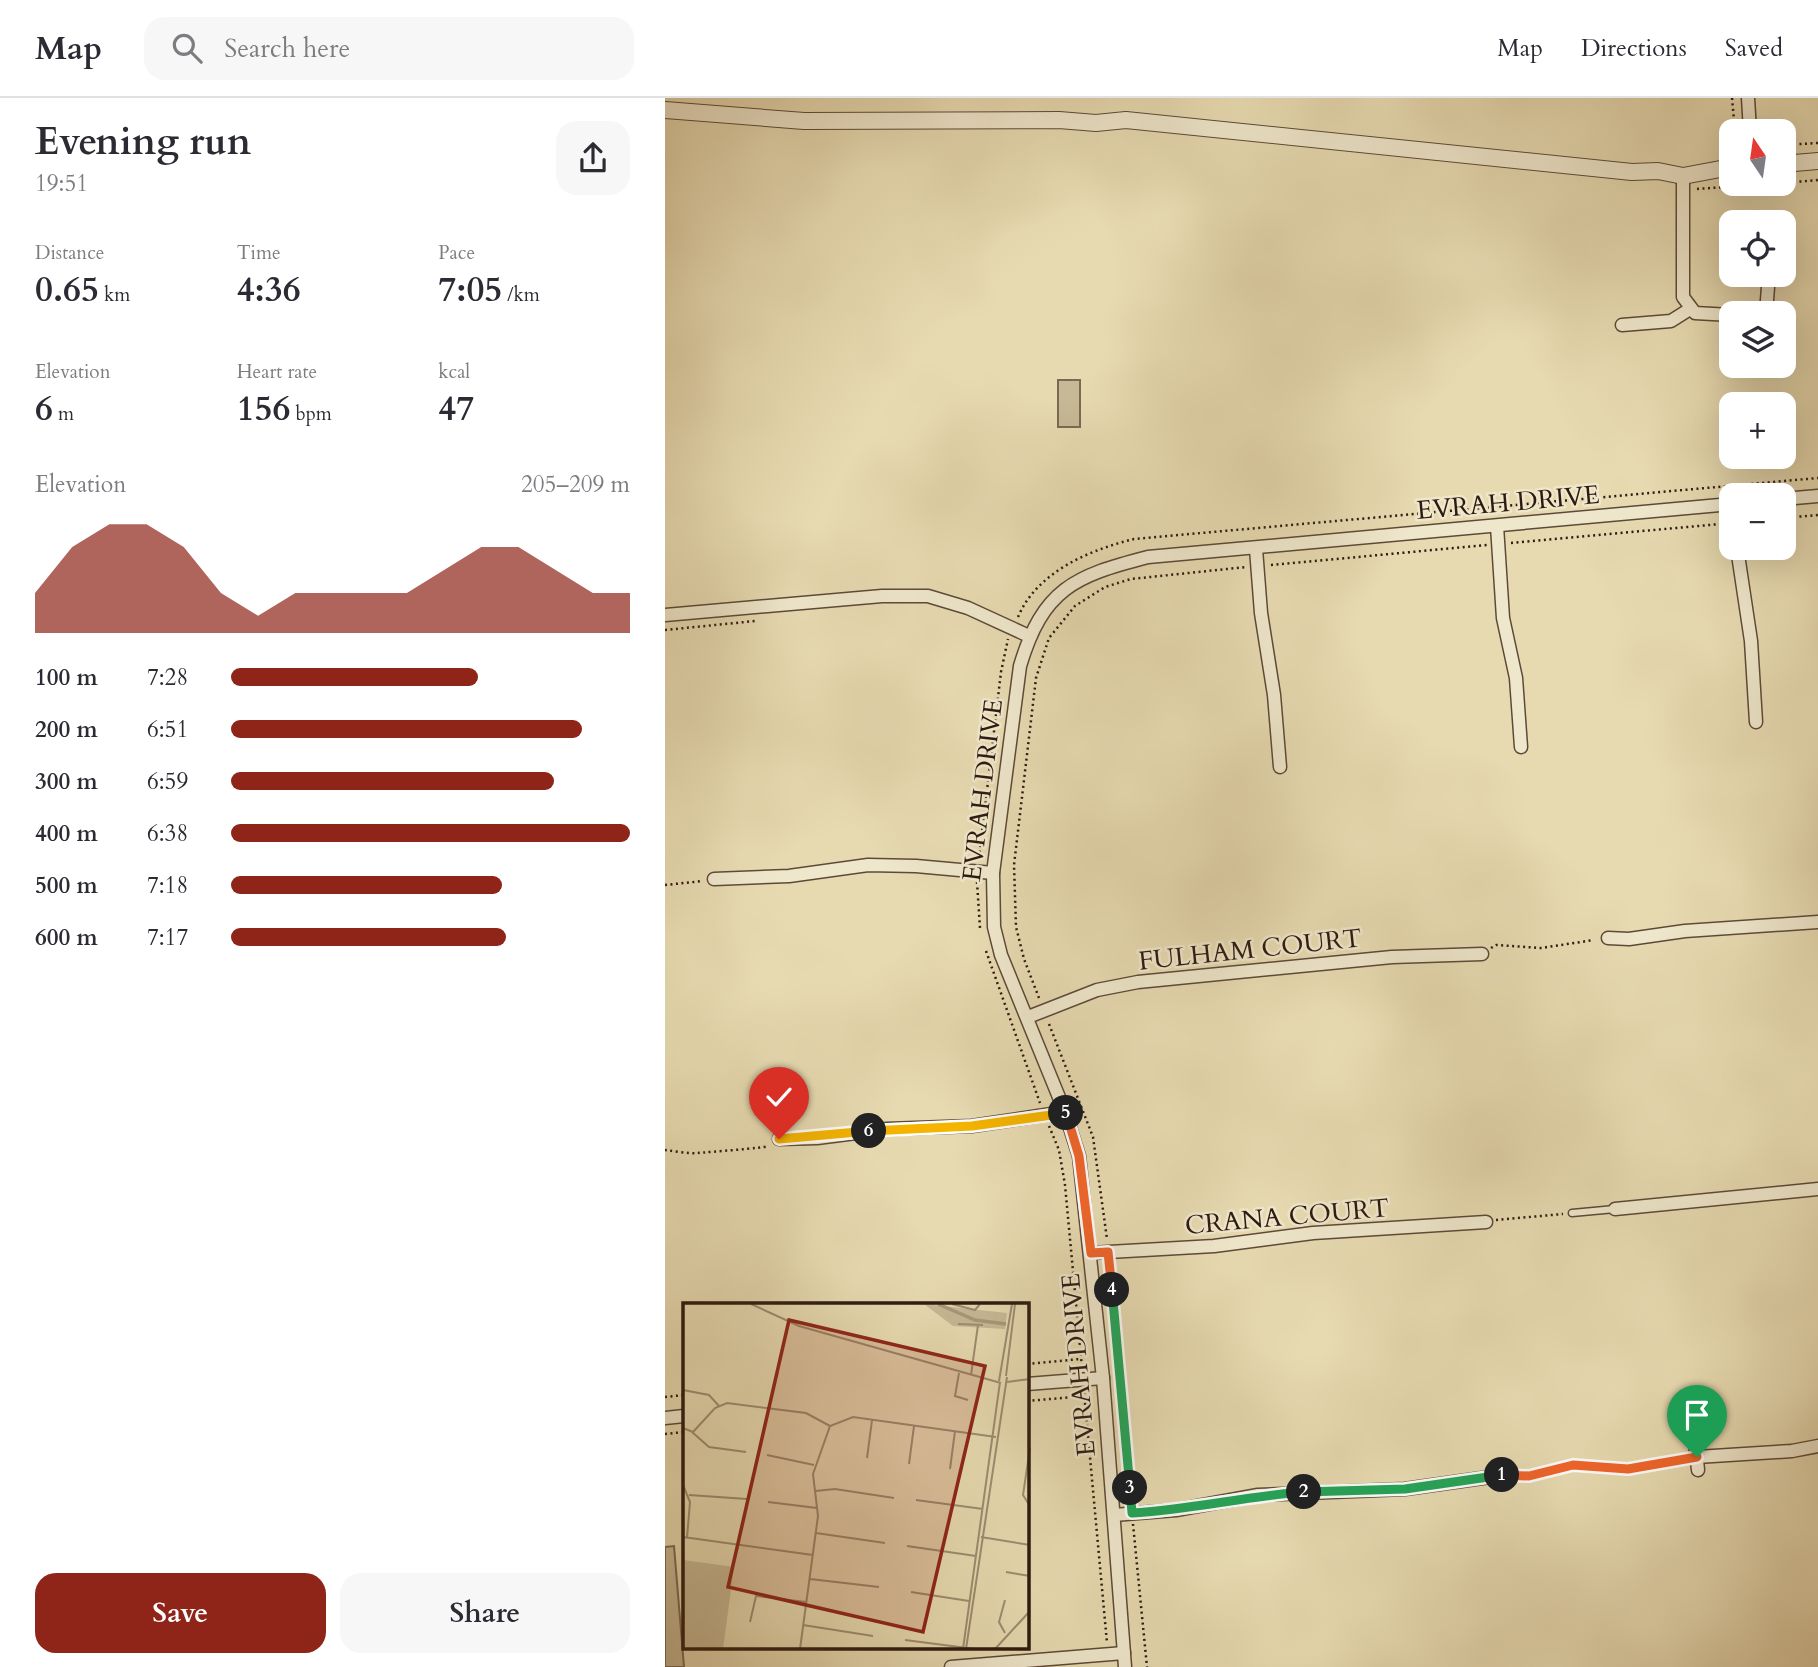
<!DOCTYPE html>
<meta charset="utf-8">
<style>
:root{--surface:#fff;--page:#f7f7f7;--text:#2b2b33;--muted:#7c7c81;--line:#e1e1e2;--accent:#8f2418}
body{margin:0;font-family:Cardo,serif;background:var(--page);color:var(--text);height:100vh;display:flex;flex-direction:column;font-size:26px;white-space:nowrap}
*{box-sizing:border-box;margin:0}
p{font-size:23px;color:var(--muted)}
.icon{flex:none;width:38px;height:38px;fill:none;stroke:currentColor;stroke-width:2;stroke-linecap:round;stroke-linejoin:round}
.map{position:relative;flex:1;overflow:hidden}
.details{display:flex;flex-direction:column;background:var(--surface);width:665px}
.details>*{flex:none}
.needle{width:46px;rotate:347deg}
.buttons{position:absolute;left:1054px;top:21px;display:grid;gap:14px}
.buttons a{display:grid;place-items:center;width:77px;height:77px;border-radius:14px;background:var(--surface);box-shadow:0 7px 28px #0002;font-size:35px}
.pin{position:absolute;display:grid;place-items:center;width:60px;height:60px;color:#fff;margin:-72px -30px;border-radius:50% 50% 50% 0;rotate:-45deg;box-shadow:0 0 7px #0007}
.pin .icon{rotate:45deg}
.km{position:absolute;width:35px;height:35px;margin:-18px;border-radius:50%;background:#222;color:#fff;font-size:19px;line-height:35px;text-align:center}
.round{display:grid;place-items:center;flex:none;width:74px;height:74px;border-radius:21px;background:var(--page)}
.summary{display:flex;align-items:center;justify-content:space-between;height:119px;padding:0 35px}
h1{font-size:38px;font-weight:600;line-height:52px}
.figures{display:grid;grid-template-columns:repeat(3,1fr);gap:10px;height:119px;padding:7px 35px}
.figures div{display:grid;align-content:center}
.figures b{font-size:35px;font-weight:600}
.figures small{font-size:19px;font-weight:400}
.figures p{font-size:19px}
.chart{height:196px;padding:14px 35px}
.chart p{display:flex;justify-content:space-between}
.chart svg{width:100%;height:126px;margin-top:7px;fill:var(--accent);opacity:.7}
.action{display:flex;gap:14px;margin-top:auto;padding:14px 35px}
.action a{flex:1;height:80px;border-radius:21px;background:var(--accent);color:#fff;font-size:28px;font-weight:600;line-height:80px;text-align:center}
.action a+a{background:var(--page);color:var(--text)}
ul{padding:0 35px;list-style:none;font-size:23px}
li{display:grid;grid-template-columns:112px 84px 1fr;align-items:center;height:52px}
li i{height:18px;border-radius:9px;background:var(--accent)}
header{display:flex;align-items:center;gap:42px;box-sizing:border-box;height:98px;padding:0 35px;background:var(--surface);border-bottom:2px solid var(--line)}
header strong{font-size:33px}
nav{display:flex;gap:38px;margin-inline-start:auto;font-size:24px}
.search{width:490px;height:63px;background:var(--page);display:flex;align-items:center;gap:18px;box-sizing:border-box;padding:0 24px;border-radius:21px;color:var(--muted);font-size:26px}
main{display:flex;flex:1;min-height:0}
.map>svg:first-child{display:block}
</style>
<header>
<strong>Map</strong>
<div class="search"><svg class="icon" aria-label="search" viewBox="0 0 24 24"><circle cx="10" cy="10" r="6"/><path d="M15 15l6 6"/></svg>Search here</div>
<nav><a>Map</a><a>Directions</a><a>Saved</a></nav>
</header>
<main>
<section class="details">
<div class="summary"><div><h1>Evening run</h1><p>19:51</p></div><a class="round"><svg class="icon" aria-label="share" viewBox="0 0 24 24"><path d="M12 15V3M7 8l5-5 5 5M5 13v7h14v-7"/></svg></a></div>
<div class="figures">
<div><p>Distance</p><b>0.65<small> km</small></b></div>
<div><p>Time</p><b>4:36</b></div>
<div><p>Pace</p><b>7:05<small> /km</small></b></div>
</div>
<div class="figures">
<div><p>Elevation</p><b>6<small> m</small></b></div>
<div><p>Heart rate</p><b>156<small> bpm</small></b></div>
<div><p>kcal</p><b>47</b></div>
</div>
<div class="chart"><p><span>Elevation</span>205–209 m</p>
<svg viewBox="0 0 160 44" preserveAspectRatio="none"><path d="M0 44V30L10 14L20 6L30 6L40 14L50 30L60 38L70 30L80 30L90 30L100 30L110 22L120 14L130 14L140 22L150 30L160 30V44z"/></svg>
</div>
<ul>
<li><b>100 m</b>7:28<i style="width:62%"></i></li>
<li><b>200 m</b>6:51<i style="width:88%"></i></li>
<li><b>300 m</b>6:59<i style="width:81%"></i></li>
<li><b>400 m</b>6:38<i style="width:100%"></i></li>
<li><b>500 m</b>7:18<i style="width:68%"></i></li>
<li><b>600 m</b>7:17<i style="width:69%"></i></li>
</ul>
<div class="action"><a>Save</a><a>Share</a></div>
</section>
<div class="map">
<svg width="1153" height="1569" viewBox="0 0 1153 1569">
<rect width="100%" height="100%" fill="#e7dab1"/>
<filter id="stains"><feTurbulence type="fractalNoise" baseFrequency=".00286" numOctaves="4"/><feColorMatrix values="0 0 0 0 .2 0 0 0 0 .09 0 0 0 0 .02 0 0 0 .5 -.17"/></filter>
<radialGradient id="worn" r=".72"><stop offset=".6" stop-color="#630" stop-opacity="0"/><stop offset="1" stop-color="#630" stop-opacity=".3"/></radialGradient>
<g fill="#c7b996" stroke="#7a6a53" stroke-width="2">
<rect x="393" y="282" width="22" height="47"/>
<path d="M9,1448L19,1569H0V1449Z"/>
</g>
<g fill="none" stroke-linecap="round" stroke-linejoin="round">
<g stroke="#5c4a38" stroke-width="9">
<g id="service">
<path d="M907,1115L950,1111"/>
<path d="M975,1367L1032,1359"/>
</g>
</g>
<g stroke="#5c4a38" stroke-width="15">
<g id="minor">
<path d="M1083,0L1085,33"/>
<path d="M1018,78V199L1030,215L1066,217"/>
<path d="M1101,215L1103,189"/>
<path d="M957,227L1006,223L1025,211"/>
<path d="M1118,401L1153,398"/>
<path d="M832,428L838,520L851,580L856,649"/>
<path d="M1072,450L1086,543L1091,624"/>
<path d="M591,451L596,515L609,597L615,669"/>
<path d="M0,517L217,498H263L303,510L364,538"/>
<path d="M49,781L124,778L203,767L251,768L328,775"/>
<path d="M943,840L964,841L1020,833L1153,824"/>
<path d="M363,919L432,892L473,884L727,859L817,856"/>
<path d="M114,1041L152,1040L222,1031L307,1028L400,1014"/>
<path d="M950,1111L1153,1091"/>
<path d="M426,1155L549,1148L648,1135L821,1124"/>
<path d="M362,1286L438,1280"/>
<path d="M0,1320L19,1318"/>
<path d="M1030,1344L1033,1372"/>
<path d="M1032,1359L1127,1353L1153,1348"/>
<path d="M449,1417L511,1412L593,1397L740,1391L846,1376"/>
<path d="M286,1569L459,1555"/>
<path d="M460,1569L438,1280L414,1058L400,1014L336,857L329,829L328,775L355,568C378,491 409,478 483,459L1066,406"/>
</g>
</g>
<g stroke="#5c4a38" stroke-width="18">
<g id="tertiary">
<path d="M0,12L139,23L394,22L431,25L461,22L967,74L993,73L1018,78L1066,69"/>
<path d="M1118,66L1153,63"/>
</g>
</g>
<g stroke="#2d1a10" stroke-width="2.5" stroke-dasharray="2 3.5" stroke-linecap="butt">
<path d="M1067,0L1070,33"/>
<path d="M1118,47L1153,45"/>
<path d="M1118,85L1153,82"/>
<path d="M1032,91L1102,86"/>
<path d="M1118,420L1153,417"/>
<path d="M846,445L1066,425"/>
<path d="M606,467L822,447"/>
<path d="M353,519C372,474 424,452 469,441L1153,380"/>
<path d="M0,532L90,523"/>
<path d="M314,760L336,574L343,541"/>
<path d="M312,784L315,830"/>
<path d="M0,787L38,783"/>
<path d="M826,850L831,847L876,850L929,842"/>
<path d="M321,853L375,1005"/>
<path d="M374,900L359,861L351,829L349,767L371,580L384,540L410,508L440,489L466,481L581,469"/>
<path d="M384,926L428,1039L442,1141"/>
<path d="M384,1028L394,1052L400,1087L417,1270"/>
<path d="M0,1052C10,1053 23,1056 33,1055C43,1054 100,1050 103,1048"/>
<path d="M831,1122L898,1116"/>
<path d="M444,1165L466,1402"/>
<path d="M362,1266L415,1261"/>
<path d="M419,1294L442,1545"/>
<path d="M0,1299L19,1297"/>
<path d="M362,1303L420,1298"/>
<path d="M0,1336L19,1334"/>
<path d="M859,1378L908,1367L966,1370"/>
<path d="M468,1426L482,1569"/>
</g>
<use href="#service" stroke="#efe7cc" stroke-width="6"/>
<use href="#minor" stroke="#efe7cc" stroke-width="12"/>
<use href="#tertiary" stroke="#efe7cc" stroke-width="16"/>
</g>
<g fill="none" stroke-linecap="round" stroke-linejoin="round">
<g stroke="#fff" stroke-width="14">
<path id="split-1" d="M837,1377L864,1378L908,1367L963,1371L1032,1359"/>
</g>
<g stroke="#fff" stroke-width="14">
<path id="split-2" d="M639,1394L740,1391L837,1377"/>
</g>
<g stroke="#fff" stroke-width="14">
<path id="split-3" d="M465,1390L467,1415C525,1412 581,1398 639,1394"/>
</g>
<g stroke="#fff" stroke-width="14">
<path id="split-4" d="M447,1192L465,1390"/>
</g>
<g stroke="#fff" stroke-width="14">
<path id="split-5" d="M401,1015L414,1058L426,1155L443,1154L447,1192"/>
</g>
<g stroke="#fff" stroke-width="14">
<path id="split-6" d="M204,1033L307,1028L401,1015"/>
</g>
<g stroke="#fff" stroke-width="14">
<path id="split-7" d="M114,1041L204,1033"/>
</g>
<use href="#split-1" stroke="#f0652b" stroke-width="9"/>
<use href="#split-2" stroke="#22a559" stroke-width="9"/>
<use href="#split-3" stroke="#22a559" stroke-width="9"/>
<use href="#split-4" stroke="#22a559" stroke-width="9"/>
<use href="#split-5" stroke="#f0652b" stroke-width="9"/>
<use href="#split-6" stroke="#f5b400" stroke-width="9"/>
<use href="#split-7" stroke="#f5b400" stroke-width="9"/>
</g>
<g text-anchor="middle" stroke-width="5" stroke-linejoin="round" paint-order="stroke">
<g font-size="26" fill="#2d1a10" stroke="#efe7cc">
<text transform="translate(843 404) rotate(-5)" y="9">EVRAH DRIVE</text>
<text transform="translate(317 692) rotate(-83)" y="9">EVRAH DRIVE</text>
<text transform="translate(585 851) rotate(-6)" y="9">FULHAM COURT</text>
<text transform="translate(622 1118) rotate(-5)" y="9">CRANA COURT</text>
<text transform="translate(413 1267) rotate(-95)" y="9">EVRAH DRIVE</text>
</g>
</g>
<g transform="translate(18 1205)">
<rect width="346" height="346" fill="#e7dab1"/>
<path d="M241,1L324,10L322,26L270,23ZM0,257L51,264L40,346L0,344Z" fill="#c7b996"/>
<path fill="none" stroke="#a8997a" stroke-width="3.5" d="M255,1L292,17L323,21"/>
<path fill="none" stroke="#9d8d71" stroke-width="2" d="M68,1L116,23L318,80M269,1L292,7L297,1M275,21L300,22M276,70L272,93L285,97M288,72L295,22M323,73L332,1M316,78L329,1M324,79L347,76M0,87L26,92L36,103M0,125L10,129L32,105L44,100L123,110L147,123M9,129L26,144L63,149M347,145L340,192L347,203M84,152L131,162M184,155L189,117M226,161L231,123M267,166L272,128M0,182L7,199L4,235M132,188L152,186L211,195M6,192L64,196M233,197L300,206M85,199L134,205M133,230L202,240M0,234L130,252M298,234L347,242M224,243L293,253M323,269L347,273M127,276L196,284M228,289L286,298M322,297L316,319L322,330M67,319L73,293L123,299M120,322L190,333M222,337L292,346M117,346L135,213L130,171L147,123L170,114L313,134M280,346L317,79M283,346L324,74M312,346L347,308"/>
<path fill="#8f2418" fill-opacity="0.15" stroke="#8f2418" stroke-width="3.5" d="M106,17L302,63L240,329L45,284Z"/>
<rect width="346" height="346" fill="none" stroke="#2d1a10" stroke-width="3.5"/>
</g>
<rect width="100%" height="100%" filter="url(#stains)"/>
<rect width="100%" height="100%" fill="url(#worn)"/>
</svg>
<div class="buttons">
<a><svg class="needle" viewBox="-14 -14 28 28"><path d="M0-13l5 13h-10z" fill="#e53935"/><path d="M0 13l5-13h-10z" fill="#7c7c81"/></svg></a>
<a><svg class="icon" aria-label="locate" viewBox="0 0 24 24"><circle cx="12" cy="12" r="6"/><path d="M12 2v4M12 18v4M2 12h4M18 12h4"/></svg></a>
<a><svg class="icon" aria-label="layers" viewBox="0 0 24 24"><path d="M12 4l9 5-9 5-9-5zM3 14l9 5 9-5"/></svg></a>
<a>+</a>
<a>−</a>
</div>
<div class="pin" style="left:1032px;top:1359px;background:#1e9e55"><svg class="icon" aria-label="arrive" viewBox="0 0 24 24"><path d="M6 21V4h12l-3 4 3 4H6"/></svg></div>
<div class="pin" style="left:114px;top:1041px;background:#d93025"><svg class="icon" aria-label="check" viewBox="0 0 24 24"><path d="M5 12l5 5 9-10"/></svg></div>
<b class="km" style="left:837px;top:1377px">1</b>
<b class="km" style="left:639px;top:1394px">2</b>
<b class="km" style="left:465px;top:1390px">3</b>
<b class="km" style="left:447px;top:1192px">4</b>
<b class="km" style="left:401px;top:1015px">5</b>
<b class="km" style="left:204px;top:1033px">6</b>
</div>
</main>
